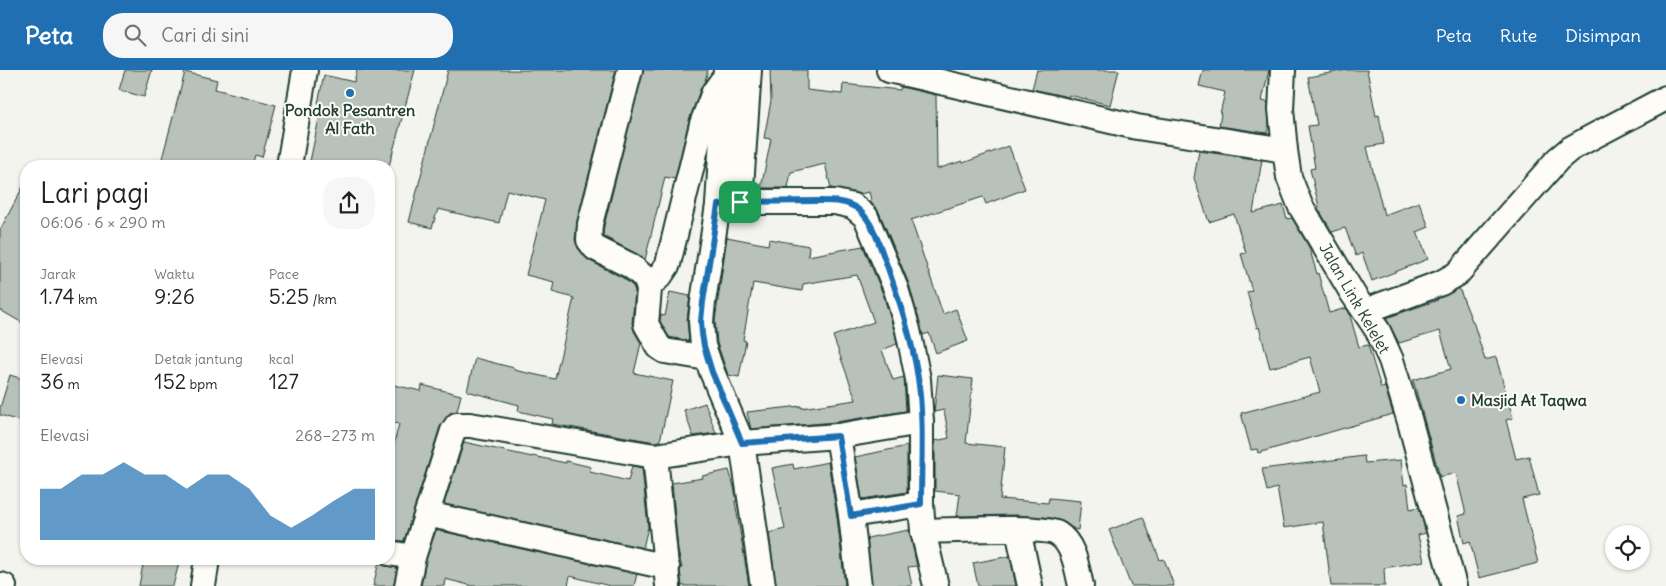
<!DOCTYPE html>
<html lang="id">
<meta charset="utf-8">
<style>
:root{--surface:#fff;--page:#f6f6f6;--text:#222;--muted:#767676;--accent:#1f6fb2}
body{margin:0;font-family:Delius,sans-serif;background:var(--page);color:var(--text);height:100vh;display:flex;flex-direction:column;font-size:19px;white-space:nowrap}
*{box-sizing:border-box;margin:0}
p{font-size:16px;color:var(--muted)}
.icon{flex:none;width:28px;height:28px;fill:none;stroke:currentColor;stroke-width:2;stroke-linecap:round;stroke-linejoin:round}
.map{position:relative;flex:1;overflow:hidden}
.details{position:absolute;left:20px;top:90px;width:375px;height:405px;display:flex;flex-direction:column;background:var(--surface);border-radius:20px;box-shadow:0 1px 4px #0004}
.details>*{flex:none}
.fabs{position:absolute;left:1605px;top:455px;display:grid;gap:10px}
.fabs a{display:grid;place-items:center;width:45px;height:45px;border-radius:50%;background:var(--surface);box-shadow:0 1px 4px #0004;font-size:25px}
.pin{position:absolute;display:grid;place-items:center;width:42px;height:42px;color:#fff;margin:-21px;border-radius:10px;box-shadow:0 2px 8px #0006}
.round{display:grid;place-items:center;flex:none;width:52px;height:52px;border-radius:20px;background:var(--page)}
.headline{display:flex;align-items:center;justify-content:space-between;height:85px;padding:0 20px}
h1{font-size:28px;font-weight:600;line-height:38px}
.stats{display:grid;grid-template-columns:repeat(3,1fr);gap:8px;height:85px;padding:5px 20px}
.stats div{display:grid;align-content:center}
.stats b{font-size:21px;font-weight:600}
.stats small{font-size:14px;font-weight:400}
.stats p{font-size:14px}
.chart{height:140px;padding:10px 20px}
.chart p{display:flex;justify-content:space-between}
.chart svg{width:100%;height:90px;margin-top:5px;fill:var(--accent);opacity:.7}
header{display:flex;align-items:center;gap:30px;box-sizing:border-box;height:70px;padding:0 25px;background:var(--accent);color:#fff}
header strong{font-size:24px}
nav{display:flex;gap:28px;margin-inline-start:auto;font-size:18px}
.search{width:350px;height:45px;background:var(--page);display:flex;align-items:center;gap:12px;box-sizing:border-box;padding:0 18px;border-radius:20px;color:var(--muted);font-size:19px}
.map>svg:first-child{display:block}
</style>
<header>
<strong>Peta</strong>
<div class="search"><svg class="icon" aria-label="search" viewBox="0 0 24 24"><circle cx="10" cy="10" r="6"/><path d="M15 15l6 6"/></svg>Cari di sini</div>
<nav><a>Peta</a><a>Rute</a><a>Disimpan</a></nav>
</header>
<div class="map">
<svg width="1666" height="516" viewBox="0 0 1666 516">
<rect width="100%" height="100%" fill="#f4f4ef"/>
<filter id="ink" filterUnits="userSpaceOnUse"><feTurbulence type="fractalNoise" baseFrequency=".02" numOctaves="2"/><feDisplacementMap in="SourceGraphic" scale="10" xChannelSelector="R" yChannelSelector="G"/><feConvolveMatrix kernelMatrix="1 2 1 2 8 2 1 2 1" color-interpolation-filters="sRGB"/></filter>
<g filter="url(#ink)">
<g fill="#b9c1bb" stroke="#1f3d34">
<path d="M125,0H152L144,27L119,20Z"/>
<path d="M357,0H415L389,96H309L322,34L318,33L324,5L354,12Z"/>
<path d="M448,0H616L577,151L575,170L578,178L588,190L623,208L633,216L635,221L632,253L634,261L641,273L634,303L673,311L660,371L655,372L552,354L553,349L518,341L519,335L467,321L475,288L514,298V300L555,309L574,228L552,222L554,212L526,205L545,130L507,120L499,153L438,139L432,158L409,152Z"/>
<path d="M643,0H708L705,11L701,17L689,51L675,109L665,107L645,190L637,184L603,166L604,156Z"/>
<path d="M770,0H807V20L842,24L843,14L900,20L901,17L936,25L937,99L962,91L963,93L1009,76L1025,119L986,134L983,127L911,150L943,244L956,239L968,271L936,283L929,263L923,265L909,214L879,142L872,134L869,122L860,124L831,118L825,94L791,102L788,118H761L771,69L764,68L771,31Z"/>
<path d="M1037,0H1119L1110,35L1069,25L1068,27L1032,19Z"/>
<path d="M1203,0H1269L1262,31L1268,32L1269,55L1267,63L1219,56L1221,44H1220L1225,22L1199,16Z"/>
<path d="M1347,0H1367L1376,46L1379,45L1384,74L1367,77L1384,145L1419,132L1429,157L1417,162L1428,189L1372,211L1362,183L1356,186L1345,158L1332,162L1318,138L1319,137L1310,99L1315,98L1308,56L1317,55L1308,7Z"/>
<path d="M185,2L217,10L215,19L276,35L262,87L255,85L252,96H160Z"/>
<path d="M1199,81L1262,90L1253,143L1283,135L1287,149L1292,148L1309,177L1317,204L1318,203L1329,243L1346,238L1349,242L1359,277L1368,275L1381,318L1385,317L1393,344L1258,383L1257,379L1251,380L1241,343L1320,322L1310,287L1270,298L1259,257L1257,258L1247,222L1252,221L1241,184L1246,183L1234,144L1209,152L1194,108Z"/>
<path d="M26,111V255L0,240V160Z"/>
<path d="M727,167L768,175L769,169L809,176L808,186L863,176L883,224L895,263L897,274L882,280L893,310L904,307L906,341L836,352L751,359L747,342L801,336V338L856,330L833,266L874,252L857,205L803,214L802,221L753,213L743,270L746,271L739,307L728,305L717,273L715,251Z"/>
<path d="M1459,218L1472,251H1473L1485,290L1496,287L1513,348L1506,350L1516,389L1529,386L1539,425L1522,429L1538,493L1479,508L1470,471L1464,473L1458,446L1466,444L1456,403L1440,407L1413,310L1451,299L1440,261L1399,273L1386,248L1438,230L1437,229Z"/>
<path d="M670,222L690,226L687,250L689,271L669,267L660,251L661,245L665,246Z"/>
<path d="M10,305L26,310V353L0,345V338Z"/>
<path d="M938,305L973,309L966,373L1005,377L1000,429L1048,433L1049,428L1081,431L1078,460L1074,459L1062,451L1051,448L1016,445L957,446L960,424L935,421V371L949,368L944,340L934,342Z"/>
<path d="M389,314L421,321L422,315L461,325L457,341L450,343L440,357L404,471L389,470V393L399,354L389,352Z"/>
<path d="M705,333L716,363L693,366L684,340Z"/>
<path d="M464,372L532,387V386L566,393V391L591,397L590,402L628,411L632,396L642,398L648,457L643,478L444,434Z"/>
<path d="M907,376V422L862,429L855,387Z"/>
<path d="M1364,386L1365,393L1401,390L1404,415L1407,414L1410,439L1419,437L1426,463L1418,465L1424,491L1384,498L1385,516H1331L1323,452L1284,458L1277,418L1267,421L1262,399Z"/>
<path d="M828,392L837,447L845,516H776L769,463L785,459L772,398L793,394L794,399Z"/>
<path d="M729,400L734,417L737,431H735L749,516H682L680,500V498H682L678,481L672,413L703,408L702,406Z"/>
<path d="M1143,447L1160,490L1164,489L1174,516H1131L1109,460Z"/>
<path d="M436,460L637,504L634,516H610L570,506L568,516H473L445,509L444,516H421L426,490Z"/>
<path d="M909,460L917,496L908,497L912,516H872L867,468Z"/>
<path d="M1010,486L1016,516H978L973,493Z"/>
<path d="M144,489H180L173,516H139Z"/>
<path d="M379,492L386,496L397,498L394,516H373Z"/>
</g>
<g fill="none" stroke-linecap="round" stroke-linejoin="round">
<g stroke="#1f3d34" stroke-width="28">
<g id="minor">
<path d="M630,0L590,154L589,170L595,178L631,196L645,208L649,219L646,254L659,277L665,281L707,288"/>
<path d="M726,0L718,135L703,232L701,251L702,264L703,276L712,302L742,373L763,516"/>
<path d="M889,0L1137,57L1285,80"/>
<path d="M1283,0L1281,39L1285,80L1289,107L1300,135L1353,224L1378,261L1391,290L1410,352L1454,516"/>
<path d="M289,96L305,0"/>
<path d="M740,132L749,0"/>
<path d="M718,135L740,132H835L853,136L866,147L896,219L908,260L918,309L921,352V434L923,461L936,516"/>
<path d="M649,216L660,206L668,194L702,54L714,22L722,11"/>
<path d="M1365,241L1441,213L1457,204L1558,89L1570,79L1590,68L1666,28"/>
<path d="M838,366L851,445L859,516"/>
<path d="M655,386L668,516"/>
<path d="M427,444L667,497"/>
<path d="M851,445L921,434"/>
<path d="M1018,460L1030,516"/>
<path d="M923,461C946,461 1044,455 1058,464C1074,474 1077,499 1081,516"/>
<path d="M389,483L413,487"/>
<path d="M0,515L4,516"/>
<path d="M203,516L207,489"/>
<path d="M407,516L413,487L453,361L457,355H470L655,386L742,373L838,366L921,352"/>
</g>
</g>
<use href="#minor" stroke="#fdfcf7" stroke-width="24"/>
</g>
</g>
<g fill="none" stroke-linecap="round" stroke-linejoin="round" filter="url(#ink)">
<g stroke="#fff" stroke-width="10">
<path id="route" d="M815,131C829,131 847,130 859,140C873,152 879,174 885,190C899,229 912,268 918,308C924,349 921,393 921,434L851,446L838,366L742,373L712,302L704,276L702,264L701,251L703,232L718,135L740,132Z"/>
</g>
<use href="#route" stroke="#1f6fb2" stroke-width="6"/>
</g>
<g fill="#1f6fb2" stroke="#fdfcf7" stroke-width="2">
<circle cx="350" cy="23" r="5"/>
<circle cx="1461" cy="330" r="5"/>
</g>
<g text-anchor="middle" stroke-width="4" stroke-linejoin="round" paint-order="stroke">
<g font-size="16" font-weight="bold" fill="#1f3d34" stroke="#fdfcf7">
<text x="350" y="46">Pondok Pesantren<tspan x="350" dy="18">Al Fath</tspan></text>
<text x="1471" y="336" text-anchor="start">Masjid At Taqwa</text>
</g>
<g font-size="16" fill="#1f3d34" stroke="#fdfcf7">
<text transform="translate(1355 228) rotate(60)" y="6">Jalan Link Kelelet</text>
</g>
</g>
</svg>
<div class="fabs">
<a><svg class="icon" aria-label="locate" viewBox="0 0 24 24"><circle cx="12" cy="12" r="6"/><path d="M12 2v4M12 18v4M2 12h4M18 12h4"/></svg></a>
</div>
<div class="pin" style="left:740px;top:132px;background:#1e9e55"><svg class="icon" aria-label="arrive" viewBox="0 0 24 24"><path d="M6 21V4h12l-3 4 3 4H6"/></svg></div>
<section class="details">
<div class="headline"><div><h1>Lari pagi</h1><p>06:06 · 6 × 290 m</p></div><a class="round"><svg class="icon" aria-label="share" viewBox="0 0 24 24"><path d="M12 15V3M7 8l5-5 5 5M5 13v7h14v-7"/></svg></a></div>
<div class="stats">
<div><p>Jarak</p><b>1.74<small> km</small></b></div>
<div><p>Waktu</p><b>9:26</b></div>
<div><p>Pace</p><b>5:25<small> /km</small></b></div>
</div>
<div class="stats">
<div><p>Elevasi</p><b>36<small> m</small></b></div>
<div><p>Detak jantung</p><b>152<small> bpm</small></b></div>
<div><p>kcal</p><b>127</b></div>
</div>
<div class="chart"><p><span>Elevasi</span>268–273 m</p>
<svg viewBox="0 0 160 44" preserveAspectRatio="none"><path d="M0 44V19L10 19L20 12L30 12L40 6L50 12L60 12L70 19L80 12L90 12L100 19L110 32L120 38L130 32L140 25L150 19L160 19V44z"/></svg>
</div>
</section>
</div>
